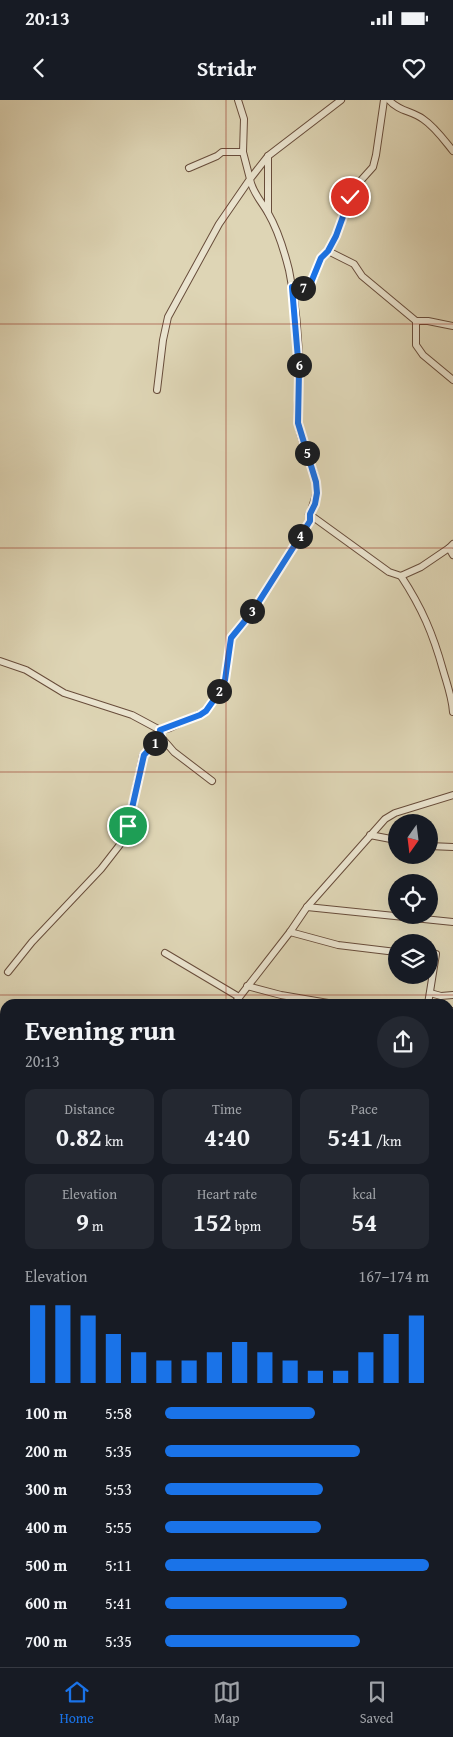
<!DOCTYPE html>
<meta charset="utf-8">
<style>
:root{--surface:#171b24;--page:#242831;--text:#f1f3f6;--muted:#9ea1a6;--line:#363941;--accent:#1a73e8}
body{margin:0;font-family:"Gentium Book Plus",serif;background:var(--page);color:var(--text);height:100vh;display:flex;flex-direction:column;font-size:19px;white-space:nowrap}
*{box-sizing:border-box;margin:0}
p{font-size:16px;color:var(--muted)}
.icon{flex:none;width:28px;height:28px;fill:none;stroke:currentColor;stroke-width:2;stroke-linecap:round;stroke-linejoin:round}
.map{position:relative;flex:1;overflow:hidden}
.panel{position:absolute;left:0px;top:899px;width:454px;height:669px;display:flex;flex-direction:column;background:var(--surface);border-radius:15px 15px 0 0;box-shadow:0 5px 20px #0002}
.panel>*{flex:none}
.needle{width:32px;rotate:194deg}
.fabs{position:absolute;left:388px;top:714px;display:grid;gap:10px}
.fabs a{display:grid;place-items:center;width:50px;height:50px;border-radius:50%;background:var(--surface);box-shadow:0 5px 20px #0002;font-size:25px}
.pin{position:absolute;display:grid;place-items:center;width:42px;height:42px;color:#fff;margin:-21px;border:2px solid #fff;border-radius:50%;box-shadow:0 1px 5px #0007}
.km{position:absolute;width:25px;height:25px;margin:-12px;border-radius:50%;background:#222;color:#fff;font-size:14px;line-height:25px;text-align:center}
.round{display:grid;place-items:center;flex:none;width:52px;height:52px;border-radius:26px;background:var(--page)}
.summary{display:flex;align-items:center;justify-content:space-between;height:85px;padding:0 25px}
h1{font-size:28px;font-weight:700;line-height:38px}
.stats{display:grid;grid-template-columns:repeat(3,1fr);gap:8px;height:85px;padding:5px 25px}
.stats div{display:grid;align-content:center;border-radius:10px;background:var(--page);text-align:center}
.stats b{font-size:25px;font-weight:700}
.stats small{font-size:14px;font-weight:400}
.stats p{font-size:14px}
.chart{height:140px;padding:10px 25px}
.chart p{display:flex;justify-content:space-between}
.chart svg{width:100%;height:90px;margin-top:5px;stroke:var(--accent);stroke-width:6}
ul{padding:0 25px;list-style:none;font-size:16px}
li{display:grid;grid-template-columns:80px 60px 1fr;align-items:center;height:38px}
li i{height:12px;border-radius:6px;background:var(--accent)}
.status{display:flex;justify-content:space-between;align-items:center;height:35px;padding:0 25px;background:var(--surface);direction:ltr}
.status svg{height:14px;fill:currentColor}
header{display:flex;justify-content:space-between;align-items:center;height:65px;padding:0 25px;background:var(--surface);font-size:22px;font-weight:700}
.tab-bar{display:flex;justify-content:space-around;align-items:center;height:70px;border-top:1px solid var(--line);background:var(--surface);font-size:14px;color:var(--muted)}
.tab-bar a{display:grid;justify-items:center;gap:2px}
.tab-bar .on{color:var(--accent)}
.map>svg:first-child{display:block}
</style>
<div class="status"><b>20:13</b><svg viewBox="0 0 49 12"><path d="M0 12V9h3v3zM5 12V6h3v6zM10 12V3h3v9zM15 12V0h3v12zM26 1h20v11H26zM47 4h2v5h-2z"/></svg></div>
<header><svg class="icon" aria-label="back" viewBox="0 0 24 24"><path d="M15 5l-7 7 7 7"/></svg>Stridr<svg class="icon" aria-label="heart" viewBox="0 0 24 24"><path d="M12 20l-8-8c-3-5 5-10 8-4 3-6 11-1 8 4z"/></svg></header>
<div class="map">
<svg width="453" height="1567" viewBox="0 0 453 1567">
<rect width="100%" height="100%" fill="#ded5b5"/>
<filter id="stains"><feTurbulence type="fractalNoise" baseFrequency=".004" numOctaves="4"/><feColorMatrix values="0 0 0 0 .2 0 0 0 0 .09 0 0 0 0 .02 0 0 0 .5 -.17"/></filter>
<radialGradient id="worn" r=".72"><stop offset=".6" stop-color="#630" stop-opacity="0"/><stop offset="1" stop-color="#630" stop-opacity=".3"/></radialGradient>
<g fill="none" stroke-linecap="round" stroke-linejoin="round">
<g stroke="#684d3b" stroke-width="8">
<g id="street">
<path d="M389,0C398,11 412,11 423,19C435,27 444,40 453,51"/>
<path d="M189,68L217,56L222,52H243"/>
<path d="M268,112V56"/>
<path d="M328,151L354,164L362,176L416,221V245L423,255L453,280"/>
<path d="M293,187L299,188L309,187L314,177L321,158L328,151L336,136L355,87L373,67L376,55L384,0"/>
<path d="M416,221H428L453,226"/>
<path d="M157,290L163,240L168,217L219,124L250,79L243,52L244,19L238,0"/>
<path d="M309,414L389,472L401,476L421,467L449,448"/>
<path d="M453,444L449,448L453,455"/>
<path d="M401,476C422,508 433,534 443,570C447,584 452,597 453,612"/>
<path d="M0,561L26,570L64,593L132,615L160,630L170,628L206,611L225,581L231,538L253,511L310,421C309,406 319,399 316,381C312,361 300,342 298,322C296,306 300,289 299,273C299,239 296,203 289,170C284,150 278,130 268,113C262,102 252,92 250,79L268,56L341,0"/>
<path d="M161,637L174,652L212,681"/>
<path d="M370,735L396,740"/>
<path d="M429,746L453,747"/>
<path d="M307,807L453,822"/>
<path d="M290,832L338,845L396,852"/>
<path d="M165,853L239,897"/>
<path d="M8,872L32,842L101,769L122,742L128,726L143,655L161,637L160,630"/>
<path d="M247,886L281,895L334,904"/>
<path d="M430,893L441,896L453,895"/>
<path d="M234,904L290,832L307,807L385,719L395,713L453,695"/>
<path d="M428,904L436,854L429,853"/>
<path d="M449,912L453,911"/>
<path d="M449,965L453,966"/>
<path d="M449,1025H453"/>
<path d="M0,1041H5"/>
<path d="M449,1084H453"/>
<path d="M0,1093H5"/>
<path d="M449,1145H453"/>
<path d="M0,1149L5,1150"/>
<path d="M0,1206L5,1207"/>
<path d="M449,1267H453"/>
<path d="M0,1283L5,1285"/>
<path d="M0,1429L5,1431"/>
<path d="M0,1443L5,1442"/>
<path d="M449,1447L453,1448"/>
<path d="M449,1480H453"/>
<path d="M449,1539L453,1540"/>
<path d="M14,1567L15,1562"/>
<path d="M69,1567V1562"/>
<path d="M132,1567V1562"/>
<path d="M220,1567L221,1562"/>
<path d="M255,1567L256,1562"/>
<path d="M308,1567L309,1562"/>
<path d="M417,1567L420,1562"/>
</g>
</g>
<use href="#street" stroke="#eae4cf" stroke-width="6"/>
</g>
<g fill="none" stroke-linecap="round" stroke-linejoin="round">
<g stroke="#fff" stroke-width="10">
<path id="route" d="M128,726L144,655L161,637L160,630L200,615L206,611L213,601L225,580L231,538L253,511L310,421V414L315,404L317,393L316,382L298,323L299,271L292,187L299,188L309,187L310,185L321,158L328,151L336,136L350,97"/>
</g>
<use href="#route" stroke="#1a73e8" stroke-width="6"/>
</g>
<path fill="none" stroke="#8f2418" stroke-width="1" stroke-opacity="0.55" d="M226,0V904M0,224H453M0,448H453M0,672H453M0,895H453M0,1119H5M449,1119H453M0,1343H5M449,1343H453M226,1562V1567"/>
<rect width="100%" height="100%" filter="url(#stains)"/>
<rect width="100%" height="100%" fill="url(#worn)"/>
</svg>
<div class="fabs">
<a><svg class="needle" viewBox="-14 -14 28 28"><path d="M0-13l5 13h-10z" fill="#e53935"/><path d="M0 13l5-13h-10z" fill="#9ea1a6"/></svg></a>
<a><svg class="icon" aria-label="locate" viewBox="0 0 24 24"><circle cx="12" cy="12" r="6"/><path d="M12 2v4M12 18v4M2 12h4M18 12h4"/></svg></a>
<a><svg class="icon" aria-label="layers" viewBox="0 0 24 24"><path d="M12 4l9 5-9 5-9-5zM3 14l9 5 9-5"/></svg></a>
</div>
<div class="pin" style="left:128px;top:726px;background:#1e9e55"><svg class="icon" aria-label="arrive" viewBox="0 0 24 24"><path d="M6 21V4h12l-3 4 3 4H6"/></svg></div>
<div class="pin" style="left:350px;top:97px;background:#d93025"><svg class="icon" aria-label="check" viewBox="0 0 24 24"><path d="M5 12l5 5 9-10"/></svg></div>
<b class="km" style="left:155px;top:643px">1</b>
<b class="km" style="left:219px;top:591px">2</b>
<b class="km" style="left:252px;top:511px">3</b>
<b class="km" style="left:300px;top:436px">4</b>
<b class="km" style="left:307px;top:353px">5</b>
<b class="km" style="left:299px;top:265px">6</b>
<b class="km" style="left:303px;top:188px">7</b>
<section class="panel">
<div class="summary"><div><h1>Evening run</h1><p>20:13</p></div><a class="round"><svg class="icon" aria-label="share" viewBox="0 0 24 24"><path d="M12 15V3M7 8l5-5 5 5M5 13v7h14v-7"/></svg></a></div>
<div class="stats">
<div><p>Distance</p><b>0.82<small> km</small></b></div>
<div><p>Time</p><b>4:40</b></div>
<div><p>Pace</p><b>5:41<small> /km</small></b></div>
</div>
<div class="stats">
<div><p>Elevation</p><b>9<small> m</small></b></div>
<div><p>Heart rate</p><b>152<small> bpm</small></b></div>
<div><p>kcal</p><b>54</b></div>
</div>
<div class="chart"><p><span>Elevation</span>167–174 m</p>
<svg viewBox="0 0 160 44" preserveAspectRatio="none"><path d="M5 44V6M15 44V6M25 44V11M35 44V20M45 44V29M55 44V33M65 44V33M75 44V29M85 44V24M95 44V29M105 44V33M115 44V38M125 44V38M135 44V29M145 44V20M155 44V11"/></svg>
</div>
<ul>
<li><b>100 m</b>5:58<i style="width:57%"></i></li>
<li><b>200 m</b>5:35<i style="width:74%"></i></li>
<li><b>300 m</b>5:53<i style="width:60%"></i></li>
<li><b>400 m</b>5:55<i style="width:59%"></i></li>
<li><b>500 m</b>5:11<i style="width:100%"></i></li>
<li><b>600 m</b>5:41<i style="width:69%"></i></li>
<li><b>700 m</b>5:35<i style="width:74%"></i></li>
</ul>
</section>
</div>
<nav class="tab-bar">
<a class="on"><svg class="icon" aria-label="home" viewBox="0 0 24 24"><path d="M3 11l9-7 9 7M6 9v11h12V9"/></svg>Home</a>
<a><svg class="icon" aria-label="map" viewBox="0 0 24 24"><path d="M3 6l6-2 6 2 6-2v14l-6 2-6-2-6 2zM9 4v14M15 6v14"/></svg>Map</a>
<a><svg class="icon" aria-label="saved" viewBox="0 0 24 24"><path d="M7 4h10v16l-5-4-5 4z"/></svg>Saved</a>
</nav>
